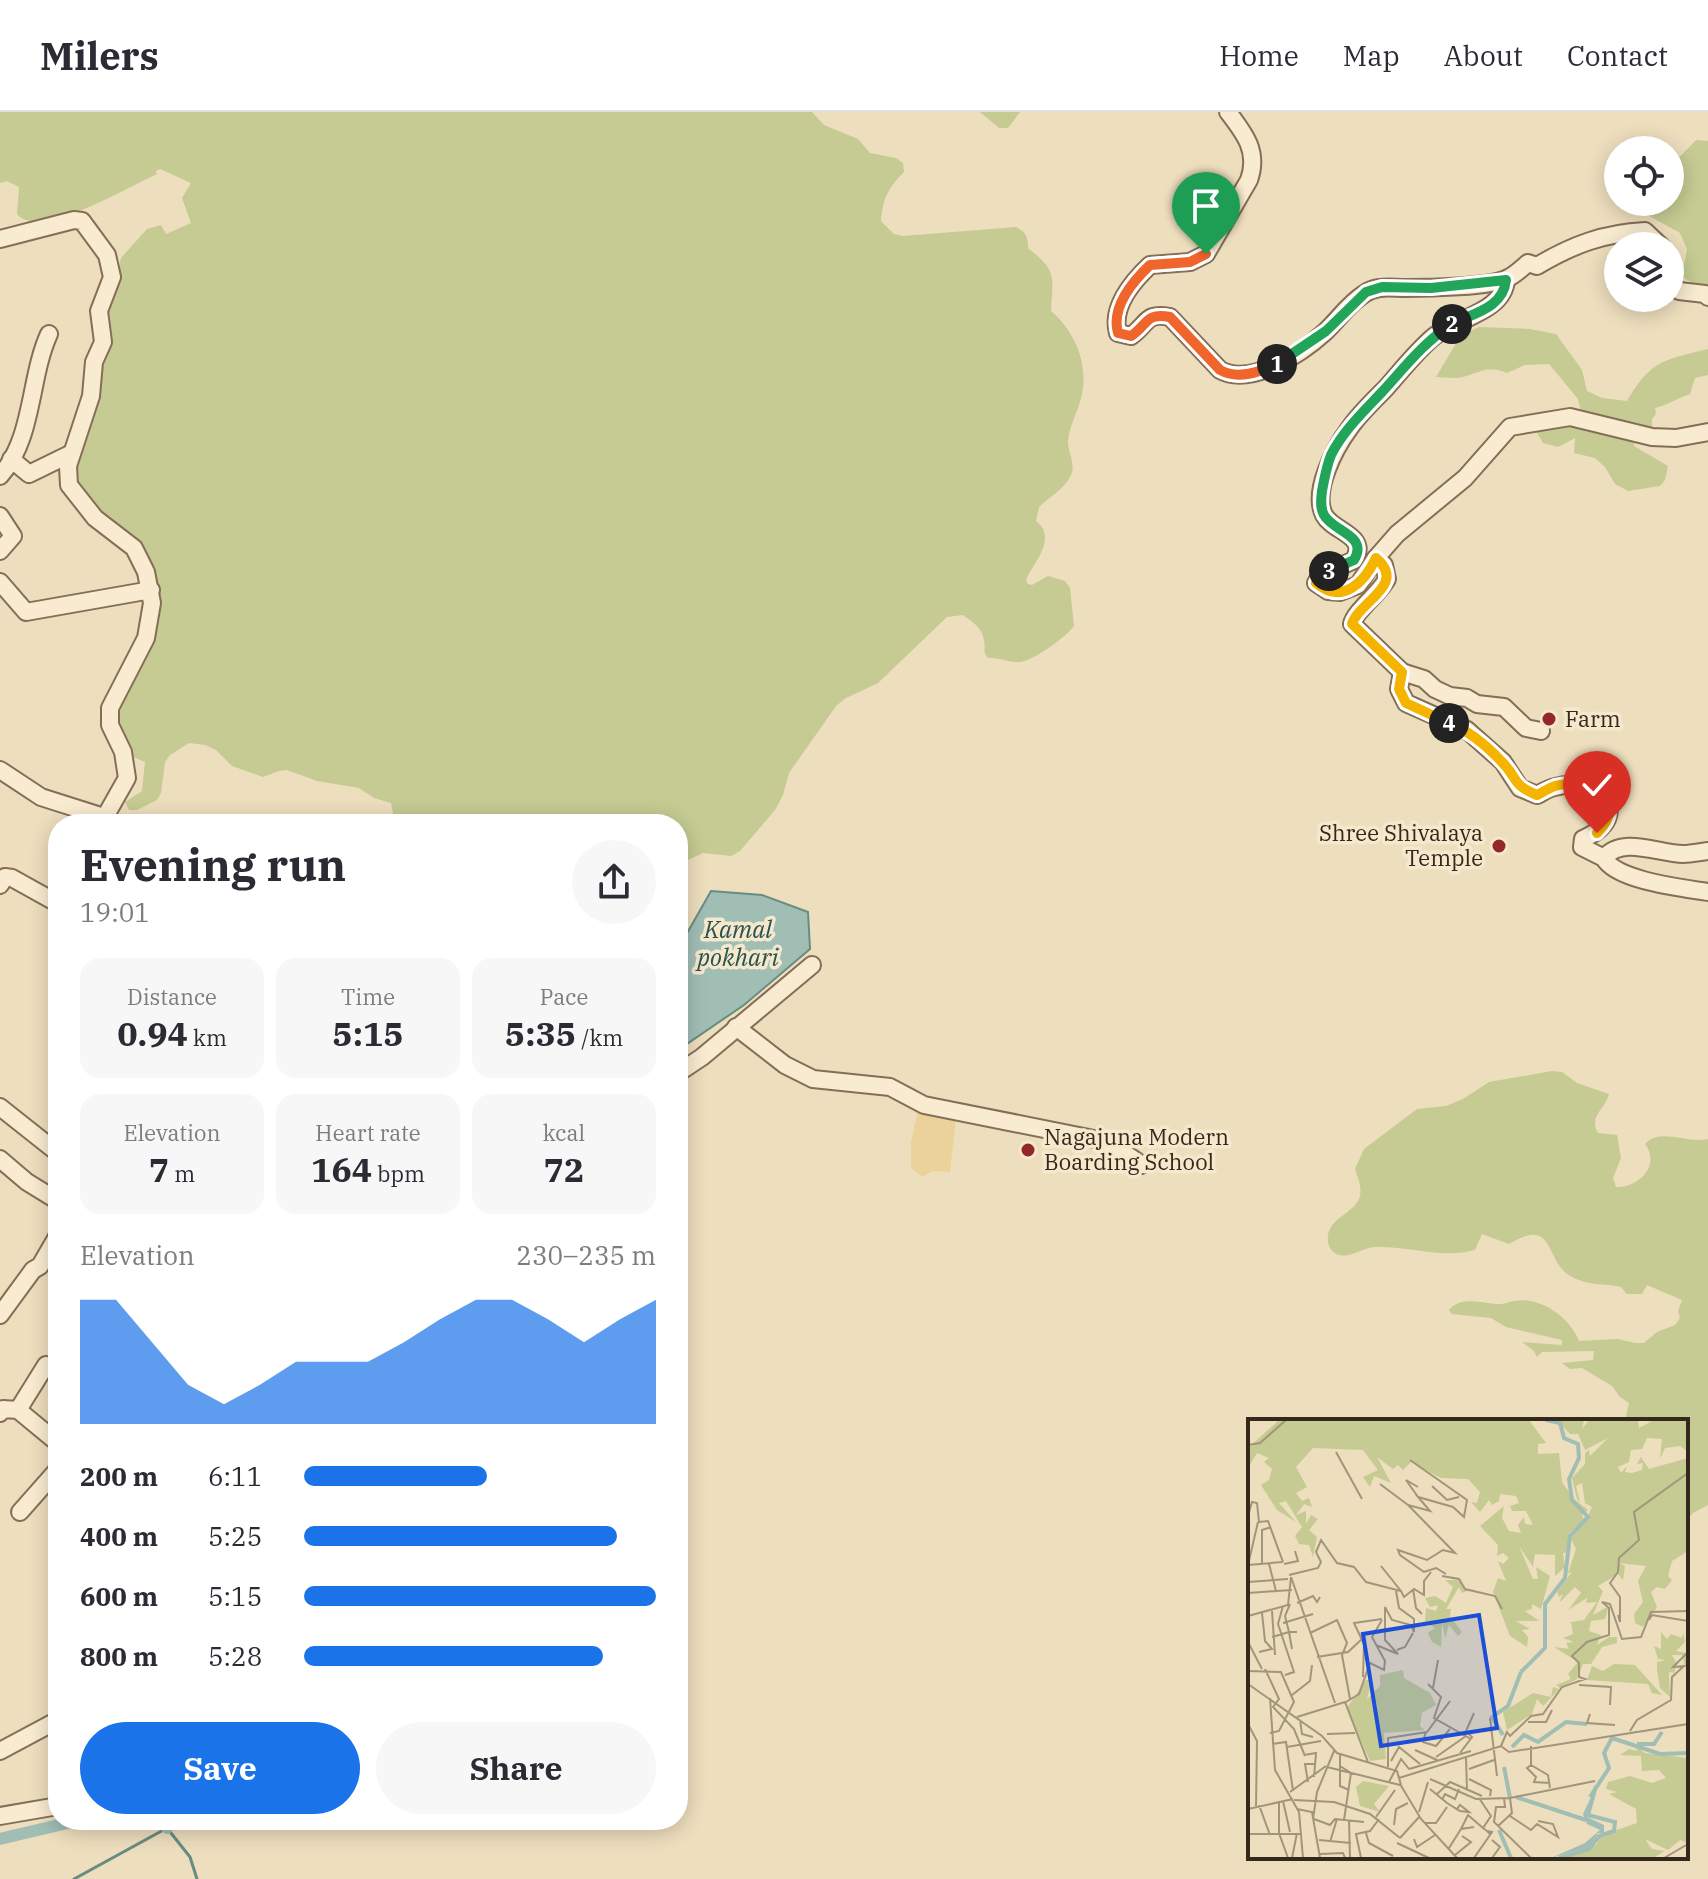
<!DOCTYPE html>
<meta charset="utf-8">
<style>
:root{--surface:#fff;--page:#f7f7f7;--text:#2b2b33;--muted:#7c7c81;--line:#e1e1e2;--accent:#1a73e8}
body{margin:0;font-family:"IBM Plex Serif",serif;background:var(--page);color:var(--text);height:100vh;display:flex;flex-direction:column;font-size:30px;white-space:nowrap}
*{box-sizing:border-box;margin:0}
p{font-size:26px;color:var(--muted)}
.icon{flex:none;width:44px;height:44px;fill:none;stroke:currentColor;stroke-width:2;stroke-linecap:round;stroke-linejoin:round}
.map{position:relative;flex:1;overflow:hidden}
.sheet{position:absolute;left:48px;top:702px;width:640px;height:1016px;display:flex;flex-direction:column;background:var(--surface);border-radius:32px;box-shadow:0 4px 20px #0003}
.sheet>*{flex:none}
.controls{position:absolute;left:1604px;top:24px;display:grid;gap:16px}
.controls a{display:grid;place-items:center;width:80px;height:80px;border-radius:50%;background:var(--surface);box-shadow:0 4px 20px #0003;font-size:40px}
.pin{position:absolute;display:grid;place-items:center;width:68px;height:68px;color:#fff;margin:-82px -34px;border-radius:50% 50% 50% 0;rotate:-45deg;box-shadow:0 0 8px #0007}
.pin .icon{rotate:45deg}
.km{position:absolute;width:40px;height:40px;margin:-20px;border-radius:50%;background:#222;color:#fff;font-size:22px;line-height:40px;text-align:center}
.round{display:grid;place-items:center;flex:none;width:84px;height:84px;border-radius:42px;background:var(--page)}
.head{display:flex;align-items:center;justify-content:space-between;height:136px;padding:0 32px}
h1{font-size:44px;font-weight:800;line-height:60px}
.figures{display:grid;grid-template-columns:repeat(3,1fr);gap:12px;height:136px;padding:8px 32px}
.figures div{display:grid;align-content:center;border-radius:20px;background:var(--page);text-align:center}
.figures b{font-size:34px;font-weight:800}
.figures small{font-size:22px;font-weight:400}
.figures p{font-size:22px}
.chart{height:224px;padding:16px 32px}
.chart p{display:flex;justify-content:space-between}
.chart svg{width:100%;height:144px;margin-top:8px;fill:var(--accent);opacity:.7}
.cta{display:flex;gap:16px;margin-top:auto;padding:16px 32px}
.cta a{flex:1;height:92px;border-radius:48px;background:var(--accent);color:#fff;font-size:32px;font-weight:800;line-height:92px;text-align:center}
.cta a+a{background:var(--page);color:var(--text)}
ul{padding:0 32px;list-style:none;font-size:26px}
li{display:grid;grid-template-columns:128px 96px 1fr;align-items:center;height:60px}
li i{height:20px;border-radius:10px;background:var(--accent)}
header{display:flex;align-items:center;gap:48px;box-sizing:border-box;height:112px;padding:0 40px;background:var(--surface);border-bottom:2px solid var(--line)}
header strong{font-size:38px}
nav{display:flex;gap:44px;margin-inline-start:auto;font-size:28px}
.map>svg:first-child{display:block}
</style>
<header>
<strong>Milers</strong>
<nav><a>Home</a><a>Map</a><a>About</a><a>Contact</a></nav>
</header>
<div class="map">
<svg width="1708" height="1767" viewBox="0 0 1708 1767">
<rect width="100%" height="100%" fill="#eddebd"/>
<g fill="#c5cb92">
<path d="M0,0H812L824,13L858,27L870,41L896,46L903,51L904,60C888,76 883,86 881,109L894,122L903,124L1016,115C1026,120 1028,125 1028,136C1057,159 1053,163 1051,199C1078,222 1091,259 1079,293C1075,305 1069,317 1068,329C1068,342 1077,353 1070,365C1062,379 1049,385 1039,395L1036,409C1058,426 1034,450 1026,468L1028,472L1032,473L1048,464L1065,469L1070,476L1074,514C1066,525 1033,549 1020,550C1009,551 1000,545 988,546C982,539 986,537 984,528C982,515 972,510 963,503L947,505L878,571L846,586L836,594L789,661L783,683L775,698L740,739L731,744L703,741L688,748L678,756V712H395L391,691L374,686L359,676L317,669L287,658L279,659L263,665L232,654L216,638L205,633L189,631L170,643L165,650L161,681L157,688L137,698H129L125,690L142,679L145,650L131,644L112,614L134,553L151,466L71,369L121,146L147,117L161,113L166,122L191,111L182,86L191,71L160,57L156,59L157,62C130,74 39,129 17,102L19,75L7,69L0,71Z"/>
<path d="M980,0H1020L1008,16H999Z"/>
<path d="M1696,28L1708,29V180L1682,165L1687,137L1680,121L1635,96L1640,90H1670V55Z"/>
<path d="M1479,215L1530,217L1556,222L1582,258L1587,279L1602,286L1627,289C1651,248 1664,248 1708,237V263L1695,266L1690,282C1677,286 1668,293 1655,296L1656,302L1652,307V320L1632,319L1634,334L1668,354L1665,368L1660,374L1628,379L1615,372L1605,355L1595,346L1574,341L1575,326L1558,335L1543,331L1536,319L1567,311L1581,299L1578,287L1549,252L1525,253L1507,261C1483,251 1478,264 1456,266C1450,266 1443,265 1436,265L1461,223Z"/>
<path d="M1552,959L1562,960L1577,971L1609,982C1605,998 1588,1004 1598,1021L1617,1023L1621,1046L1613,1066L1616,1075C1639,1076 1661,1053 1645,1032C1660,1015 1687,1032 1708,1027V1393L1693,1401L1686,1409V1309H1625L1629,1291L1620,1285L1612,1274L1582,1256L1570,1257L1562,1251L1593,1248L1594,1239L1542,1240L1537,1245L1534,1239L1522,1230L1562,1233V1228L1506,1215L1491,1206L1452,1202L1449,1198C1461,1184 1480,1191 1496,1192C1503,1193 1508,1190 1514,1189C1541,1184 1570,1206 1579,1229L1618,1227L1635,1231H1644L1657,1220L1675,1213L1680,1206L1678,1199L1682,1188L1647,1173L1642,1182H1627L1621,1175C1604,1171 1588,1174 1572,1165C1543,1150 1557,1103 1509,1132L1482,1122L1475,1138C1441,1147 1410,1134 1376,1135C1364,1135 1351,1146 1340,1143C1334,1142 1329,1137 1328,1130C1325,1107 1352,1103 1359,1087C1363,1077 1358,1066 1355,1057L1364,1037L1417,997L1446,994L1463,987L1489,970Z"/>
</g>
<path fill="#ead29a" d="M918,998L956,1005L950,1060L933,1059L922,1065L911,1056V1030Z"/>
<path fill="#a1beb5" stroke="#698c82" stroke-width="2" d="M711,779L762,783L808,800L810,837L744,893L678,938V837Z"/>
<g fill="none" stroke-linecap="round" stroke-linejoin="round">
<path stroke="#698c82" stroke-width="3" d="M74,1767L167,1716L190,1745L197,1767"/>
<g stroke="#a1beb5" stroke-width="12">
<path d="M161,1708L167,1716"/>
<path d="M0,1727L80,1708"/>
</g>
<g stroke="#856e57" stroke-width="20">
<g id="minor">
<path d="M1228,0C1245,22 1259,40 1249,68L1206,142L1190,150L1150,153C1132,170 1111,196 1118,221L1131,224C1148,212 1145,200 1170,205L1220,258C1251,275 1302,241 1325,220C1338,208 1348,192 1364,182C1376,173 1391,176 1405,176C1425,176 1494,175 1508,166C1515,163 1522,156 1528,151L1537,154C1572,133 1604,121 1645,119L1661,134"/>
<path d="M0,127L74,108L82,109L107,143L112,165L99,199L103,230L94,250L91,284L68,354L69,373L95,406L134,436L146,460L152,491L146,526L110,596V613L123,640L127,666L101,712"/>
<path d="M1506,168C1503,201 1455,206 1432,226C1415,241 1401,259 1386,276C1373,289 1359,302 1349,317C1335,336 1312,379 1324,403C1333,420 1369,423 1354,448L1320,464L1316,471L1328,479L1340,480L1358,473L1376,446L1397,422L1465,366L1510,315L1570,305L1652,325L1676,326L1708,320"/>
<path d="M1670,169L1679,179L1705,182L1708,185"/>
<path d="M11,347L29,362L70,342"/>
<path d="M0,364C34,326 29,266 49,222"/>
<path d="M0,404L13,424L0,439"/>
<path d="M1376,446L1384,453L1387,467C1379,482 1355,499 1352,512L1402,560L1399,577L1406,591L1467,618L1503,650L1520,676L1537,683C1543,680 1549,676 1555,675C1595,663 1637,703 1583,727L1582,735L1604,746"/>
<path d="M0,470L26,500L151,478"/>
<path d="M1402,560L1424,567L1435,577L1450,584L1467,586L1477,592L1504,595L1526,616L1541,619"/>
<path d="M0,658L41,685L104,705"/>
<path d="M1708,739C1700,740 1691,742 1683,742C1659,742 1622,723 1604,746C1616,769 1684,776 1708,780"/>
<path d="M0,773L5,765L12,766L57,791"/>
<path d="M736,915L785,953L813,967L890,975L924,993L1099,1028L1113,1033L1142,1053"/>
<path d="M678,961L702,945L812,853"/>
<path d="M0,995L58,1041"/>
<path d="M0,1047L27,1070L58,1089"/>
<path d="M0,1203L33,1158L40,1154L58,1123"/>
<path d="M18,1298L46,1253"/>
<path d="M0,1301L3,1297L18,1298L58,1331"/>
<path d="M20,1400L58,1357"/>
<path d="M0,1639L58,1608"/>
<path d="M0,1704L58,1694"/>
</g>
</g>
<use href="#minor" stroke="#f8ebd0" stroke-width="16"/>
</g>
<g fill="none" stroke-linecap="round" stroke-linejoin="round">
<g stroke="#fff" stroke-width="16">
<path id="split-1" d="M1206,142L1190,150L1150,153C1132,170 1111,196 1118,221L1131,224C1148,213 1145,200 1170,205L1220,258C1238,268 1260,260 1277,252"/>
</g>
<g stroke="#fff" stroke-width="16">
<path id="split-2" d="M1277,252L1326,219L1366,180L1382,175L1431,176L1506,168C1503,196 1474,201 1452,212"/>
</g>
<g stroke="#fff" stroke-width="16">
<path id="split-3" d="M1329,459L1354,448C1369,423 1333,420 1324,403C1320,396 1321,387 1322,379C1324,368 1327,353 1331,343C1343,319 1364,299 1382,280C1404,256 1424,230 1452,212"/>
</g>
<g stroke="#fff" stroke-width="16">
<path id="split-4" d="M1329,459L1320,464L1316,471C1343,494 1365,469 1376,446C1408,473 1358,490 1352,512L1402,560L1399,577L1406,591L1449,611"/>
</g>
<g stroke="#fff" stroke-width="16">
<path id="split-5" d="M1449,611C1469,619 1486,633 1501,649C1519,666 1510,672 1537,683C1543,680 1549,676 1555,674C1586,666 1631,689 1597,721"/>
</g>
<use href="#split-1" stroke="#f0652b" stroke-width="10"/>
<use href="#split-2" stroke="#22a559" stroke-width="10"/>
<use href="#split-3" stroke="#22a559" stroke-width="10"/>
<use href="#split-4" stroke="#f5b400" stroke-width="10"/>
<use href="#split-5" stroke="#f5b400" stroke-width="10"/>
</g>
<g fill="#93272a" stroke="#f5e8cd" stroke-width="3">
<circle cx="1549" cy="607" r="8"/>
<circle cx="1499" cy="734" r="8"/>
<circle cx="1028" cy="1038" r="8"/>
</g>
<g text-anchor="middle" stroke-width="7" stroke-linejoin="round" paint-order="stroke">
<g font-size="22" fill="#34271b" stroke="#f5e8cd" text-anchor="start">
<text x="1565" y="615">Farm</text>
<text x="1483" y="729" text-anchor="end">Shree Shivalaya<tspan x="1483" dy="25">Temple</tspan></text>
<text x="1044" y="1033">Nagajuna Modern<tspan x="1044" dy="25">Boarding School</tspan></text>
</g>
<g font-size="24" font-style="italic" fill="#2a5450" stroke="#f5e8cd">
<text x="738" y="826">Kamal<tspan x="738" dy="28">pokhari</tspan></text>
</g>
</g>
<g transform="translate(1248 1307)">
<rect width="440" height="440" fill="#eddebd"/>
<path d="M31,1H281L298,24L290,25V35L311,34L314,63L326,80L340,91L334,96L337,103L344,88L337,84L334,64L328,67L332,83L329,80L324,59L337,45V34L341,31L342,37L360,19L337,31L330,15H322L309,1H336L334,10L341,1H390L391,9L406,1H440V33L432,27L417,29L412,40L414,20L399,19L394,30L383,31L381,43L370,48L373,54L379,47L377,53L384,54L394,51L395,44L389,45L393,38L401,50L440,39V132L424,142L420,157L424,161L417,170L409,168L403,173L409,188L395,208L387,204L386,195L395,183L390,162L398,147L371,144L377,147L375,161L370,155L350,167L355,172L345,196L361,187L357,200L343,202L341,212L353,216L349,226L361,218H369V224L354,228L343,245H335L329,260L312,269L308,266L323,260L320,255L330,243L306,228L321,230L318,224L326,223L315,219L325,215L323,203L336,201L349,183L338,184L339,179L320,191L333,174L327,168L311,184L315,175L311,178L309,173L324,153L320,154L328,130L323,120L335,103L321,114L322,133L315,134L318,156L316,149L307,157V136L287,135L285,148L271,127L285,160H290L288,148L302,157L293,190L284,185V190L277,192L291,202H268L282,210L274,211L280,218L279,228L262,217L245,173L250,159L258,162L250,142L255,145L261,139L255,134L249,137L250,126L232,107L256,87L254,99L261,112L273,114L270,106L276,98L277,105L285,106L278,92H264L262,87L271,84L268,77L252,75L251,82L244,86L241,81L232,93L223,83L229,84L232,73L220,60L193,59L163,43L155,51L150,46L145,50L129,38L143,64L126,57L122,68L115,58L130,51L115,31L65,29L48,48L59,68L48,74L54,82L61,79L64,88L56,85L48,96L58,92V105L63,96L70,100L61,111L69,118L65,138L61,126L51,125L47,117L54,108L38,82L31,84L48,103L29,91L13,66L21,61L24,50L16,43L21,39L9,34L0,49V29ZM197,161H210L220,172L214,174L211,168L198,190H203L202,197L214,213L210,217L201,206L197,219L194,204L193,228L184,223L180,214L187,209L177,203L178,189L188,192L190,186L182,188L177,179L187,177L198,184L205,168ZM413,213L419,220L423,215L434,219L435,214L437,223L428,232L440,234V258L434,236H424L429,245L426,254L421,253L422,278L412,269L409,250V243L418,241L410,240L406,227L413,230ZM366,245L387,246L414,276L404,274L400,265L339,261L344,247L355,252ZM155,251L156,259L182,274L188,286L174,294L172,307L177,311L136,314L138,340L122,342L99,289L118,261H124L119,280L132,267V256ZM305,268L311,270L300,282L295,287L289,280L284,295L259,311L255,293L285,274L303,278ZM388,327L397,334L440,339V424L432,421L420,431L397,420L404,430L417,432L405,439H319L349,425L351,417L389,404L388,390L361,375L369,373L358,370L360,363L382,357L404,364L418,359L411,351L394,352L393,337L372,336L381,330L389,332ZM115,362L141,367L126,385L132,393L112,387L108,368Z" fill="#c5cb92"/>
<path d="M345,374L339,398L356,406V414H350L341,428L303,439L337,424L352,411L339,405L335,395Z" fill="#a1beb5"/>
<path fill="none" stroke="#a1beb5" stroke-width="4" d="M273,253L297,229V185L317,159L322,117L340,98L324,81L321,60L331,39L330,25L316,19L312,4L298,1M255,316L244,298L260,287L273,253M389,325H406L414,313M264,328L276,316L290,323L318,303L339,305M256,348L262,379M268,378L338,401M342,378L361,349L356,334L364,319L412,335L440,334M251,411L263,439M311,439L341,430L351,417L366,412L367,403L340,396L348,367"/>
<path fill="none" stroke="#a3957c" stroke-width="2" d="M0,26L12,24L38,1M88,33L114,80M162,41L219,81L216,98L205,88L170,78L182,92L160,86L207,134L195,131L179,141L150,131L152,136L176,153L188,149L198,155M132,65L160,86M184,67L199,81L211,78M170,78L158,61L170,68M0,97L4,83L9,84L11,103L20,102L35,143M14,145V111L23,108M21,145L28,172M36,145L50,142L47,132M0,146L10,103M0,146L35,143M133,147L153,172M41,156L70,149L73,143L68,133L73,121L89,144L106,148L118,163L153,172L156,178L166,170L176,176V162L183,153M194,157L211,160L217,170L247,177L254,190M43,158L87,284M0,163L40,160M165,170L168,189L174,195M0,174L44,171M49,184L65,177L69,183L72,178M35,187L30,205L46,253L37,256M24,192L27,236M370,196L372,203V178L362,164L370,153L371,139L391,121L386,93L440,54M0,197L40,186L43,158M401,201L404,196L440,202M35,204L65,195M62,214L89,201L99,224L94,236L102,280M24,218L41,213L37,197L42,185M0,223L14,250M128,226L150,235L137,221V188L144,201L163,206L166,213V200L151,189L148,172M44,230L41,213H49M149,231L157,228L165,214M11,233L24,230L17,222L14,194M69,238L100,233L114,220M17,250L31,280L25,288L46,310L57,337M0,252L33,253L46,283L31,312L22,314M115,258L116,225L106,204L134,200M0,265L74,317L89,334L149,352L153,366M180,265L193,278L186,299L223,320M331,266L363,268L362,286M185,269L190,241M44,276L62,262L64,246M22,279L27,351L51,393L55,439M98,283L111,275L122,244L136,251L137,242L124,218L134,201M342,295L339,304L367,306M49,298L97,283L120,343M242,299L249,357M52,301L54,315L65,318M280,303H298L304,291M0,305L9,322L8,387M382,312L389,301L423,281L424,258L436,247L425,248L440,233M178,313L175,323L188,327L202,310M79,315L107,314M24,325L38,323L45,372M253,327L259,313L262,317L283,297L295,295L314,268L337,260L331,258V244L324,237L339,223L361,216V189L354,183L362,185L374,220L393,218L403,193L440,192M283,327V346L300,356L302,369M39,328L73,322M167,331L189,341M212,334L224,318L218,312L226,294M92,335V367L101,371M56,336L68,334L66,358M188,338L218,317M218,339L219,371M143,342L151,328L172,345M283,346L279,349L288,358L286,363L302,364M92,347L103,354L96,401M79,348L152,366M140,348V319L179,313L202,282M161,350L223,332M221,350L246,341M151,359L253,327L261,333L440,305M182,360L228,380L262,379L347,362M221,360L243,371L242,377M60,363L57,345H68M141,363L153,340L161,350M152,365L173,400L209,439M182,370L199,384L212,392L221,393L212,386L209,390M42,373L78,347M189,375L202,363L234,377M231,379L243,397L235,409L239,412L242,415V416L244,413L239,412M256,379L257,388H248L246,403L283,439M46,381L86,383L122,395L152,419M194,381L197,375L207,380L211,370M35,382L42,413M31,383V414L40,439M11,386L22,416M0,390L45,380M49,390L64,393L72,439M171,393L180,363M262,397L283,411L289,405L310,418L305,405L290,402M128,398L147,371M65,400L69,373L86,332M66,400L82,406L87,400L116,403M101,401L102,439M177,404H188L199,388M146,406L148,390L160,384M250,407L264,394L262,379M213,410L220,396L235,409M118,414L121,424L145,437M0,415H53M152,419L172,397M166,420L169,428L187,416M71,421L103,424M244,421L252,428L244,439M82,423L89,400M149,424L181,439M201,429L213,410L226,408M72,435L95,434L97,439M207,436L223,423L214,417M44,439L49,414M113,439L108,415L122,412L131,400M226,439L242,416M416,439L440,425"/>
<path fill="#1d4ed8" fill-opacity="0.15" stroke="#1d4ed8" stroke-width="4" d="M231,196L249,309L133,327L115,215Z"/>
<rect width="440" height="440" fill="none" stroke="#34271b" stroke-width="4"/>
</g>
</svg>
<div class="controls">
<a><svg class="icon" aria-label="locate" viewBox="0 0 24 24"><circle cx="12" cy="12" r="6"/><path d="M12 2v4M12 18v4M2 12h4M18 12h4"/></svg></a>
<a><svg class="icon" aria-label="layers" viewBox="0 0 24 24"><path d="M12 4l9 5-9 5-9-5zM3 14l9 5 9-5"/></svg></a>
</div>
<div class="pin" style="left:1206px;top:142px;background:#1e9e55"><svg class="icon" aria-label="arrive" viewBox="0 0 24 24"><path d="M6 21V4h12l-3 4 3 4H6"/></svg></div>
<div class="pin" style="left:1597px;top:721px;background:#d93025"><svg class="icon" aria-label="check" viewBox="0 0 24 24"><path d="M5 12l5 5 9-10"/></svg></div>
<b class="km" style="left:1277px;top:252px">1</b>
<b class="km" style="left:1452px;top:212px">2</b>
<b class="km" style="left:1329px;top:459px">3</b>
<b class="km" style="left:1449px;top:611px">4</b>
<section class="sheet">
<div class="head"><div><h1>Evening run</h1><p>19:01</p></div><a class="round"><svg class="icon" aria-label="share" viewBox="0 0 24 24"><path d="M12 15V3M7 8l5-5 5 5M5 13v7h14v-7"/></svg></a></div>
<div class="figures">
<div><p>Distance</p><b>0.94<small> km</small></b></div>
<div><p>Time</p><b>5:15</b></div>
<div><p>Pace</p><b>5:35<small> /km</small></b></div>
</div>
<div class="figures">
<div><p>Elevation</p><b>7<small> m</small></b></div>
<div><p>Heart rate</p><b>164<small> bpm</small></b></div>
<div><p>kcal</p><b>72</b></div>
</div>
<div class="chart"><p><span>Elevation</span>230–235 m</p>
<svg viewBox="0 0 160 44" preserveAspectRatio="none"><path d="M0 44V6L10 6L20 19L30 32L40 38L50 32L60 25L70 25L80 25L90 19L100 12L110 6L120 6L130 12L140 19L150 12L160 6V44z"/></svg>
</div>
<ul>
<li><b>200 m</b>6:11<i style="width:52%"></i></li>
<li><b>400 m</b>5:25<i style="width:89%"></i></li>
<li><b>600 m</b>5:15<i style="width:100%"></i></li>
<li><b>800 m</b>5:28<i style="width:85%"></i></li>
</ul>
<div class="cta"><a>Save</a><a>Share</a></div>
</section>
</div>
